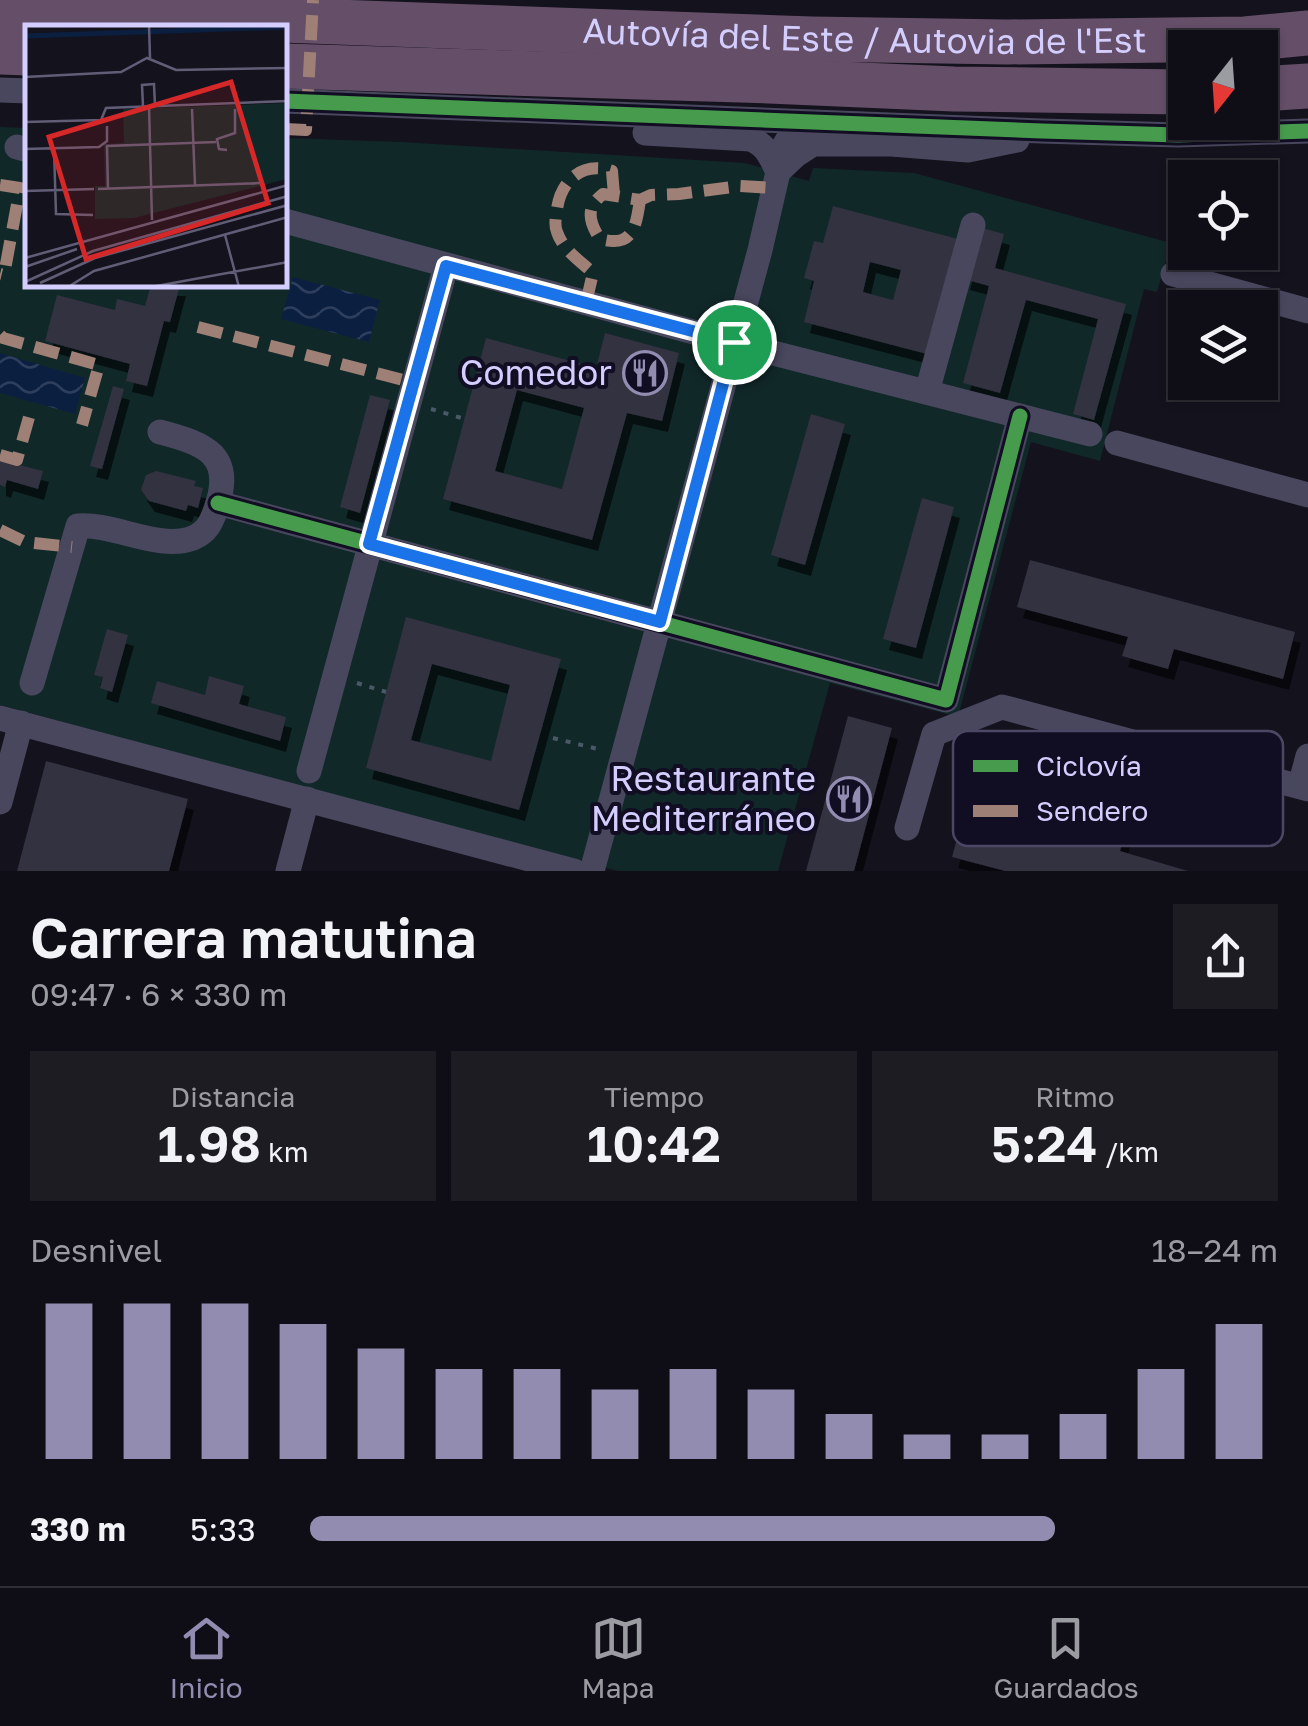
<!DOCTYPE html>
<html lang="es">
<meta charset="utf-8">
<style>
:root{--surface:#0f0e16;--page:#1d1c23;--text:#f1f3f6;--muted:#9b9ca1;--line:#2f2e35;--accent:#918cb0}
body{margin:0;font-family:"Golos Text",sans-serif;background:var(--page);color:var(--text);height:100vh;display:flex;flex-direction:column;font-size:38px;white-space:nowrap}
*{box-sizing:border-box;margin:0}
p{font-size:32px;color:var(--muted)}
.icon{flex:none;width:55px;height:55px;fill:none;stroke:currentColor;stroke-width:2;stroke-linecap:round;stroke-linejoin:round}
.map{position:relative;height:871px;overflow:hidden}
.details{display:flex;flex-direction:column;background:var(--surface);flex:1}
.details>*{flex:none}
.needle{width:65px;rotate:197deg}
.fabs{position:absolute;left:1168px;top:30px;display:grid;gap:20px}
.fabs a{display:grid;place-items:center;width:110px;height:110px;border-radius:0px;background:var(--surface);box-shadow:0 2px 8px #0004,0 0 0 2px var(--line);font-size:50px}
.pin{position:absolute;display:grid;place-items:center;width:85px;height:85px;color:#fff;margin:-42px;border:5px solid #fff;border-radius:50%;box-shadow:0 2px 10px #0007}
.round{display:grid;place-items:center;flex:none;width:105px;height:105px;border-radius:0px;background:var(--page)}
.head{display:flex;align-items:center;justify-content:space-between;height:170px;padding:0 30px}
h1{font-size:55px;font-weight:600;line-height:75px}
.stats{display:grid;grid-template-columns:repeat(3,1fr);gap:15px;height:170px;padding:10px 30px}
.stats div{display:grid;align-content:center;border-radius:0px;background:var(--page);text-align:center}
.stats b{font-size:50px;font-weight:600}
.stats small{font-size:28px;font-weight:400}
.stats p{font-size:28px}
.chart{height:280px;padding:20px 30px}
.chart p{display:flex;justify-content:space-between}
.chart svg{width:100%;height:180px;margin-top:10px;stroke:var(--accent);stroke-width:6}
ul{padding:0 30px;list-style:none;font-size:32px}
li{display:grid;grid-template-columns:160px 120px 1fr;align-items:center;height:75px}
li i{height:25px;border-radius:12px;background:var(--accent)}
.tab-bar{display:flex;justify-content:space-around;align-items:center;height:140px;border-top:2px solid var(--line);background:var(--surface);font-size:28px;color:var(--muted)}
.tab-bar a{display:grid;justify-items:center;gap:5px}
.tab-bar .selected{color:var(--accent)}
.map>svg:first-child{display:block}
</style>
<div class="map">
<svg width="1308" height="871" viewBox="0 0 1308 871">
<defs>
<pattern id="water-waves" width="16" height="10" patternUnits="userSpaceOnUse" patternTransform="scale(2.5)"><rect width="16" height="10" fill="#0b1f40"/><path d="M0 5q4-4 8 0t8 0" fill="none" stroke="#2e3e5d"/></pattern>
<filter id="shadow"><feDropShadow dx="6" dy="11" stdDeviation="0" flood-color="#0009"/></filter>
</defs>
<rect width="100%" height="100%" fill="#14121d"/>
<path fill="#112829" d="M0,127L27,128L28,285H285V138L401,142L745,163L809,181L813,168L914,173L1171,243L1157,292L1144,289L1100,461L1031,442L958,717L830,683L778,871H618L0,705Z"/>
<g fill="url(#water-waves)">
<path d="M293,277L380,300L369,342L281,319Z"/>
<path d="M0,353L85,378L75,414L0,393Z"/>
</g>
<g fill="#323040" fill-rule="evenodd" filter="url(#shadow)">
<path d="M833,206L958,239L927,354L804,322L814,281L804,278L814,241L823,243ZM870,262L901,270L893,300L863,292Z"/>
<path d="M979,227L1004,234L995,268L1126,304L1094,420L1073,414L1098,319L1026,300L1000,393L963,383L989,286L964,279Z"/>
<path d="M151,285H180L170,322L164,321L147,386L126,381L130,364L45,341L57,295L115,310L117,299L145,306Z"/>
<path d="M605,333L679,353L662,421L627,413L592,540L443,499L486,338L596,368ZM517,390L584,408L562,489L495,471Z"/>
<path d="M113,386L124,389L102,469L90,466Z"/>
<path d="M370,395L390,400L360,513L340,507Z"/>
<path d="M811,414L845,424L805,565L771,555Z"/>
<path d="M0,460L43,471L38,489L7,480L5,487L0,485Z"/>
<path d="M156,471L196,481L194,486L203,488L198,508L188,505L186,511L149,501L141,490L146,475Z"/>
<path d="M922,498L954,507L916,648L883,639Z"/>
<path d="M1030,560L1295,632L1283,679L1174,649L1168,669L1122,656L1128,637L1017,607Z"/>
<path d="M406,617L561,659L519,810L366,768ZM432,664L510,685L491,761L411,740Z"/>
<path d="M107,629L128,635L112,692L100,688L103,677L94,675Z"/>
<path d="M209,676L244,686L239,704L286,717L280,741L151,703L157,681L205,695Z"/>
<path d="M848,716L892,728L854,871H806Z"/>
<path d="M46,761L188,799L169,871H17Z"/>
<path d="M965,810L1074,839L1079,820L1125,832L1120,851L1188,871H1005L952,857Z"/>
</g>
<g fill="none" stroke-linecap="round" stroke-linejoin="round">
<g stroke="#4a5968" stroke-width="4" stroke-dasharray="5 8" stroke-linecap="butt">
<path d="M431,409L465,419"/>
<path d="M357,683L386,692"/>
<path d="M553,738L602,750"/>
</g>
<g stroke="#48475e" stroke-width="25">
<path d="M0,90L28,91"/>
<path d="M285,101L1042,131L1178,135L1308,131"/>
<path d="M645,133L750,139C766,144 771,158 778,172"/>
<path d="M17,147L28,150"/>
<path d="M778,172L796,155L813,144H891L968,150L1017,140"/>
<path d="M285,221L734,343L1090,434"/>
<path d="M1173,274L1308,311"/>
<path d="M927,392L973,225"/>
<path d="M1117,443L1308,495"/>
<path d="M218,503L946,700L1020,416"/>
<path d="M32,683L78,526C114,523 159,551 193,538C207,532 211,523 216,509C235,455 206,444 160,432"/>
<path d="M0,718L574,871"/>
<path d="M309,771L446,266"/>
<path d="M1300,786L1308,756"/>
<path d="M0,802L21,723"/>
<path d="M907,828L934,734L1002,707L1308,789"/>
<path d="M288,871L307,799"/>
<path d="M592,871L760,250L784,146L798,122"/>
</g>
<g stroke="#654e68" stroke-width="45">
<path id="s1" d="M0,10L811,39L1007,42L1245,39L1308,33"/>
<path d="M0,52L28,53"/>
<path d="M285,66L769,81L954,89L1185,92"/>
<path d="M1260,89L1308,86"/>
</g>
<g stroke="#9e8076" stroke-width="12" stroke-dasharray="25 12" stroke-linecap="butt">
<path d="M285,129L306,130L313,0"/>
<path d="M0,185L20,188L4,275L0,274"/>
<path d="M640,200C636,227 633,248 600,239C589,222 585,208 603,194L640,200L651,195L679,194L740,186L775,188"/>
<path d="M586,303L593,273C579,260 563,250 557,232C554,225 556,217 557,209C561,180 583,161 612,171L614,195"/>
<path d="M198,327L403,380L412,392"/>
<path d="M0,335L3,338L99,365L82,425"/>
<path d="M0,455L17,460L31,410"/>
<path d="M0,530L25,542L72,547"/>
</g>
<g stroke="#110d22" stroke-width="21">
<g id="cycleway">
<path d="M285,101L1042,131L1178,135L1308,131"/>
<path d="M218,503L946,700L1020,416"/>
</g>
</g>
<use href="#cycleway" stroke="#469c4c" stroke-width="15"/>
</g>
<g fill="none" stroke-linecap="round" stroke-linejoin="round">
<g stroke="#fff" stroke-width="20">
<path id="route" d="M446,266L734,342L660,622L369,544Z"/>
</g>
<use href="#route" stroke="#1a73e8" stroke-width="12"/>
</g>
<defs>
<g id="restaurant-ring" transform="scale(2.25)"><circle r="9.5" fill="#110d22" stroke="#918cb0" stroke-width="1.5"/><path d="M-5-6h1v4h1v-4h1v4h1v-4h1v5L-1.5 .5V6h-2V.5L-5-1ZM5-6V6H3V1.5H1.5Q1.5-4 5-6Z" fill="#918cb0"/></g>
</defs>
<g fill-rule="evenodd">
<use href="#restaurant-ring" x="645" y="373"/>
<use href="#restaurant-ring" x="849" y="799"/>
</g>
<g text-anchor="middle" stroke-width="8" stroke-linejoin="round" paint-order="stroke">
<g font-size="35" fill="#d4ceff" stroke="#110d22">
<text dy="12" stroke="none"><textPath href="#s1" startOffset="865">Autovía del Este / Autovia de l'Est</textPath></text>
</g>
<g font-size="35" fill="#d4ceff" stroke="#110d22" text-anchor="end">
<text x="612" y="385">Comedor</text>
<text x="816" y="791">Restaurante<tspan x="816" dy="40">Mediterráneo</tspan></text>
</g>
</g>
<g transform="translate(25 25)">
<rect width="262" height="262" fill="#14121d"/>
<path d="M262,78V154L109,193L70,194V161H80L79,119L99,118L98,84Z" fill="#112829"/>
<path fill="none" stroke="#0b1f40" stroke-width="5" d="M0,11L263,2"/>
<path fill="none" stroke="#615d77" stroke-width="2.5" d="M124,0L125,33M0,52L96,47L122,33L151,45L263,43M118,81L117,60L129,59L130,81M124,81L127,195M167,84L170,160M0,97L76,95L81,83L263,76M0,124L74,122L82,116V101M29,124L31,189L68,190M202,125L194,124L192,114L210,108V84M73,164L235,158M83,164L82,121L191,117M0,166L69,164M200,210L214,262M0,233L263,160M0,242L52,224M0,257L68,226L263,171M15,258L70,233L263,180M43,262L69,246L263,192M126,262L263,237"/>
<path fill="#d62828" fill-opacity="0.15" stroke="#d62828" stroke-width="5" d="M206,57L243,178L61,234L24,112Z"/>
<rect width="262" height="262" fill="none" stroke="#d4ceff" stroke-width="5"/>
</g>
<rect x="953" y="731" width="330" height="115" rx="15" fill="#110d22" stroke="#4c4764" stroke-width="2.5"/>
<rect x="973" y="760" width="45" height="12" fill="#469c4c"/>
<rect x="973" y="805" width="45" height="12" fill="#9e8076"/>
<g font-size="28" fill="#d4ceff">
<text x="1036" y="776">Ciclovía</text>
<text x="1036" y="821">Sendero</text>
</g>
</svg>
<div class="fabs">
<a><svg class="needle" viewBox="-14 -14 28 28"><path d="M0-13l5 13h-10z" fill="#e53935"/><path d="M0 13l5-13h-10z" fill="#9b9ca1"/></svg></a>
<a><svg class="icon" aria-label="locate" viewBox="0 0 24 24"><circle cx="12" cy="12" r="6"/><path d="M12 2v4M12 18v4M2 12h4M18 12h4"/></svg></a>
<a><svg class="icon" aria-label="layers" viewBox="0 0 24 24"><path d="M12 4l9 5-9 5-9-5zM3 14l9 5 9-5"/></svg></a>
</div>
<div class="pin" style="left:734px;top:342px;background:#1e9e55"><svg class="icon" aria-label="arrive" viewBox="0 0 24 24"><path d="M6 21V4h12l-3 4 3 4H6"/></svg></div>
</div>
<section class="details">
<div class="head"><div><h1>Carrera matutina</h1><p>09:47 · 6 × 330 m</p></div><a class="round"><svg class="icon" aria-label="share" viewBox="0 0 24 24"><path d="M12 15V3M7 8l5-5 5 5M5 13v7h14v-7"/></svg></a></div>
<div class="stats">
<div><p>Distancia</p><b>1.98<small> km</small></b></div>
<div><p>Tiempo</p><b>10:42</b></div>
<div><p>Ritmo</p><b>5:24<small> /km</small></b></div>
</div>
<div class="chart"><p><span>Desnivel</span>18–24 m</p>
<svg viewBox="0 0 160 44" preserveAspectRatio="none"><path d="M5 44V6M15 44V6M25 44V6M35 44V11M45 44V17M55 44V22M65 44V22M75 44V27M85 44V22M95 44V27M105 44V33M115 44V38M125 44V38M135 44V33M145 44V22M155 44V11"/></svg>
</div>
<ul>
<li><b>330 m</b>5:33<i style="width:77%"></i></li>
</ul>
</section>
<nav class="tab-bar">
<a class="selected"><svg class="icon" aria-label="home" viewBox="0 0 24 24"><path d="M3 11l9-7 9 7M6 9v11h12V9"/></svg>Inicio</a>
<a><svg class="icon" aria-label="map" viewBox="0 0 24 24"><path d="M3 6l6-2 6 2 6-2v14l-6 2-6-2-6 2zM9 4v14M15 6v14"/></svg>Mapa</a>
<a><svg class="icon" aria-label="saved" viewBox="0 0 24 24"><path d="M7 4h10v16l-5-4-5 4z"/></svg>Guardados</a>
</nav>
